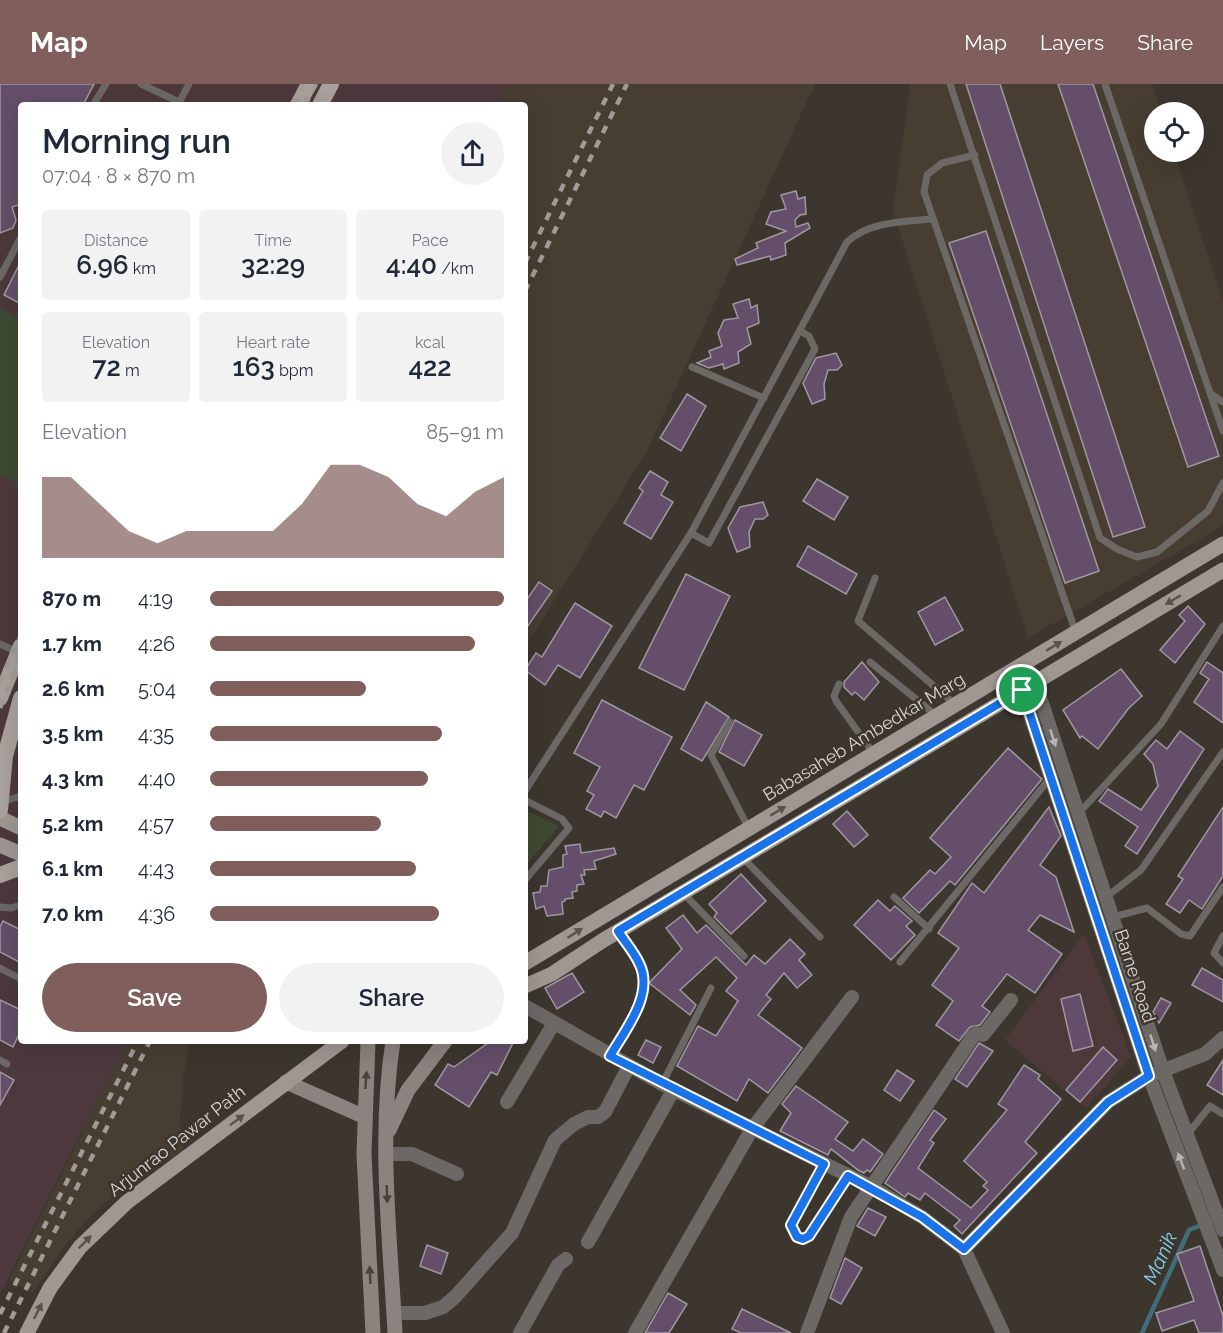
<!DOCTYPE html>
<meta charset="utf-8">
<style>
:root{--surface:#fff;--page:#f2f2f3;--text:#1f2937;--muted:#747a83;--accent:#7f5e5c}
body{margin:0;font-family:Raleway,sans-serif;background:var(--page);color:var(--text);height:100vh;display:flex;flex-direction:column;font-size:22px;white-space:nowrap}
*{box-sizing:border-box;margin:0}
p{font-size:20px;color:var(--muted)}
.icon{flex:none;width:33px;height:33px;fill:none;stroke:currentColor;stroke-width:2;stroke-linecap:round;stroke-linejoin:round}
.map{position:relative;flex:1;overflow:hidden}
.side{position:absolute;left:18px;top:18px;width:510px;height:942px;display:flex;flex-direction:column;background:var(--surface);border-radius:6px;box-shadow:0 6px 24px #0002}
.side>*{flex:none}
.fabs{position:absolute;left:1144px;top:18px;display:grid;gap:12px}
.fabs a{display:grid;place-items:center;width:60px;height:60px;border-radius:50%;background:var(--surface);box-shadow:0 6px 24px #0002;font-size:30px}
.pin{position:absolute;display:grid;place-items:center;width:51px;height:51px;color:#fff;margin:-26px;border:3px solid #fff;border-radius:50%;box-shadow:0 2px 6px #0007}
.round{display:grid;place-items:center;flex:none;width:63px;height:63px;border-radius:32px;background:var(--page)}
.head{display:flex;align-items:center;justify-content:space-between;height:102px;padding:0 24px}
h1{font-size:33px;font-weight:600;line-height:45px}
.stats{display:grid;grid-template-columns:repeat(3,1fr);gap:9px;height:102px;padding:6px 24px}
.stats div{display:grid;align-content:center;border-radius:6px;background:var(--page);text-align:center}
.stats b{font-size:26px;font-weight:600}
.stats small{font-size:16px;font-weight:400}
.stats p{font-size:16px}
.chart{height:168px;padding:12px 24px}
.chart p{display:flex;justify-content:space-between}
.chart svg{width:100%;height:108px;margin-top:6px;fill:var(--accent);opacity:.7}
.primary-button{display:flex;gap:12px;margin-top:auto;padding:12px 24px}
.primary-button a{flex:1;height:69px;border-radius:36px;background:var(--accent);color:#fff;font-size:24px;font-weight:600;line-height:69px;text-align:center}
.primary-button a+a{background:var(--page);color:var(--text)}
ul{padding:0 24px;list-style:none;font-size:20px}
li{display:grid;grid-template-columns:96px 72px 1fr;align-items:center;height:45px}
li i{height:15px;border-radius:8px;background:var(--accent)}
header{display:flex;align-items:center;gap:36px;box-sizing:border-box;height:84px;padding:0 30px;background:var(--accent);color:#fff}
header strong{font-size:28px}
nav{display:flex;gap:33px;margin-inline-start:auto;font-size:21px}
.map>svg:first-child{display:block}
</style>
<header>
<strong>Map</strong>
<nav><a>Map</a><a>Layers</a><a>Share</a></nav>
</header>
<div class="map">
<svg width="1223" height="1249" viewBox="0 0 1223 1249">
<rect width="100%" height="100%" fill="#3c362f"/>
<path fill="#4d393d" d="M0,0H511L494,21H21V957H127L0,1211Z"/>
<g fill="#473d31">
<path d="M511,0H815L647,367L525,564V21H494Z"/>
<path d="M910,0H1152L1162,28H1155V68H1174L1223,216V442L1028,554L893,127Z"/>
<path d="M127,957H191L183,994L180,1036L184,1068L142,1089L93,1129L63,1164L33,1209L9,1196Z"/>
</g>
<g fill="#4e393a">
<path d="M0,0H291L281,21H21V521L3,557L0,555Z"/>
<path d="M1084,850L1131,973L1086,1024L1005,956Z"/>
</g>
<g fill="#3f4a33">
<path d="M0,224L21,234V401L0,391Z"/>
<path d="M527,727L559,742L525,782V731Z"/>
</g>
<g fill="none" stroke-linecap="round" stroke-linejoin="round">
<path stroke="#436c7a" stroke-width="4.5" d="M1142,1249L1189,1146L1218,1134"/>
</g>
<g fill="#644e69" stroke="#9f98a0" stroke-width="1.5">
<path d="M0,0H94L83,21H21V120L12,123L16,136L13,144L0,149Z"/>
<path d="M966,0H1000L1145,443L1113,453Z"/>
<path d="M1058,0H1093L1219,372L1188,383Z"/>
<path d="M796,107L798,115L805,113L806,130L800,131L795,136L796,143L808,139L810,144L785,159L786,171L771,176L770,172L737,181L735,175L758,164L756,159L786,147L766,140L771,128L786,125L781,111Z"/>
<path d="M986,147L1099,487L1065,499L949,159Z"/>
<path d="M21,177V220L4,211Z"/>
<path d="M749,215L751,224L757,221L759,239L747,244L751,260L738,268L739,279L724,285L723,280L709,284L697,279L711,273L709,267L722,262L718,249L724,236L738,234L733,220Z"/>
<path d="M836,269L842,281L837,286H828L824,300L825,315L812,320L803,299L816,274Z"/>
<path d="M687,310L706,322L681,367L660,354Z"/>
<path d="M650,387L668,398L661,411L673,418L651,455L624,439L643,407L639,404Z"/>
<path d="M817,395L848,413L834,436L803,417Z"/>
<path d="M763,418L768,431L763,435H755L749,448L750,463L737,468L728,444L740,423Z"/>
<path d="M808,462L857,490L846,510L797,482Z"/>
<path d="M686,490L730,512L684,606L639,584Z"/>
<path d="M539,498L552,507L525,546V518Z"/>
<path d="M945,513L963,546L935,561L918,528Z"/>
<path d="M575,519L612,542L580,594L558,581L545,601L525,586L536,569L542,573Z"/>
<path d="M1188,522L1205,540L1175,579L1160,566L1185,537L1179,531Z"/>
<path d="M862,578L879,598L864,616L855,608L852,611L844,603V598Z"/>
<path d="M1207,578L1223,589V639L1194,618L1209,595L1200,589Z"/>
<path d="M1121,585L1142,612L1128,625L1098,665L1082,652L1080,654L1063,626Z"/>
<path d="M602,616L672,653L644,706L634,701L616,734L604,727L601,733L586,725L594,711L587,707L600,683L574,669Z"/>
<path d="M706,618L729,633L702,677L681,665Z"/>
<path d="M735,636L762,651L744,682L719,668Z"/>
<path d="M1180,647L1204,665L1137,770L1125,762L1138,743L1099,717L1108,705L1141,726L1158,702L1153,680L1144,670L1156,656L1167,665Z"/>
<path d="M1008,664L1042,695L955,801L950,797L919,829L903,814L930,786L935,790L951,773L930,754Z"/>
<path d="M1049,723L1061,752L1040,781L1056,793L1074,848L1040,831L1028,846L1062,870L1035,909L1007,890L982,922L990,928L980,941L970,943L959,957L936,941L953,917L932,901L959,864L938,849L972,799L984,809Z"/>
<path d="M1223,723V792L1202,825L1189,816L1180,829L1166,820L1183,795L1178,792Z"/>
<path d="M847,727L868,751L854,763L833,740Z"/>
<path d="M580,760L581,769L614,764L616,770L594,777L596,785L584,786L585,791H581L584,800L577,801V807L572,808L573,814L565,815V817L562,818L563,830L547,832L544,822L536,825L533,809L540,808L541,802H547L549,786L563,783V771L567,770L565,762Z"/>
<path d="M741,790L766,817L731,850L714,833L717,829L709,820Z"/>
<path d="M878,816L890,827L895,822L912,837L906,842L915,851L891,876L854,841Z"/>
<path d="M683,831L697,849L706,841L746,881L754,871L765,880L790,855L805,870L799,876L812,891L797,904L784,889L766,911L771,915L758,931L802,964L768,1009L749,995L737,1017L677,982L698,942L716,952L738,917L726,907L737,894L716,873L680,906L696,921L690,931L649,899L682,865L666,844Z"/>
<path d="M3,837L21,846V879L0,868V843Z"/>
<path d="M1202,884L1223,896V918L1192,901Z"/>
<path d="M572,889L584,908L557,925L545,904Z"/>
<path d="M1080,910L1093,962L1073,967L1061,915Z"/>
<path d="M1161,914L1171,919L1159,939L1153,928Z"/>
<path d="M0,916L21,926V946L13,963L0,956Z"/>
<path d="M646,956L661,963L653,979L638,971Z"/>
<path d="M491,957H514L497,991L491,988L469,1023L435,1001L448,980L454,983Z"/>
<path d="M979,959L993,967L967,1003L955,995Z"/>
<path d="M1103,963L1117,976L1080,1018L1066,1006Z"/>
<path d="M1223,976V1011L1207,1001Z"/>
<path d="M1024,981L1040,991L1038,995L1061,1015L1025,1058L1037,1069L962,1150L954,1142L960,1136L925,1109L920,1116L908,1109L905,1113L885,1099L934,1026L946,1035L930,1056L934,1059L918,1084L971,1124L988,1106L983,1102L987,1098L964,1077L1007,1026L998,1020Z"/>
<path d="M897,986L914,997L900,1017L884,1006Z"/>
<path d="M0,988L14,996L0,1021Z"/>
<path d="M796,1002L848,1038L835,1055L853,1067L863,1055L883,1070L870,1088L867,1086L864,1089L858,1086L831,1065L828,1071L780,1047L791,1029L782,1020Z"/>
<path d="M868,1124L886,1133L875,1152L857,1142Z"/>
<path d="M427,1161L448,1169L441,1190L420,1182Z"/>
<path d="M1200,1162L1223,1232V1249H1199L1194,1236L1162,1247L1156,1229L1194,1217L1177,1170Z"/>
<path d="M845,1174L862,1184L841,1220L830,1214Z"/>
<path d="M668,1209L687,1220L669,1249H645Z"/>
<path d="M742,1225L791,1249H741L732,1245Z"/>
</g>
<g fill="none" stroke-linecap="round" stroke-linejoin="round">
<g stroke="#6c6866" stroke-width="7">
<path d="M141,0L179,18"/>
<path d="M950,0L1100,454L1117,465L1137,473L1157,468L1208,427L1223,399"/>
<path d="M1105,0L1223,347"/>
<path d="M93,21L106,0"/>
<path d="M178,21L189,0"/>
<path d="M975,71L942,79L927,91L924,108L1076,549"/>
<path d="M0,193L21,153"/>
<path d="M692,283L764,314"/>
<path d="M1211,310L1223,318"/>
<path d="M691,449L709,459L815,265L809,252L800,247"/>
<path d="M875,494L858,537L956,621"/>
<path d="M0,560L17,568"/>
<path d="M870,578L936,631"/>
<path d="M839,600L834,612L836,617L874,670"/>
<path d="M730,638L711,671L749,745"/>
<path d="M525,707L691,449L847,158C870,137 903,138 932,135"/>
<path d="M525,716L562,735L569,744L525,796"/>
<path d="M1,718L21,712"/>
<path d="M1079,729L1161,640L1223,542"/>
<path d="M742,773L820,853"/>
<path d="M683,809L744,872"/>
<path d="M894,813L929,845"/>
<path d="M1106,813L1141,786L1223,668"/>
<path d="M0,823L11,824L21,821"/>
<path d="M1113,833L1147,824L1181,850L1190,852L1223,803"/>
<path d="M1223,852L1214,869L1223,879"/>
<path d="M900,878L1051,693"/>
<path d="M0,884L21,895"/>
<path d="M610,972C625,946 654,910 640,880C634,869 626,858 619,848"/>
<path d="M0,976L7,980"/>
<path d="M662,1000L711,904"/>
<path d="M1187,1051L1210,1022L1223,1030"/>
<path d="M824,1080L791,1141L797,1153L803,1155L809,1152L848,1092"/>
</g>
<g stroke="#6c6866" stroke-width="14">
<path d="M1035,598L1163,987L1223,1146"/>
<path d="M1022,606L1149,992L1223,1186"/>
<path d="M525,922L662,1000L870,1102L922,1133L964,1165L1003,1249"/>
<path d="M507,1018L554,939"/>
<path d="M386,1070H412L457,1090"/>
<path d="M588,1158L674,1005"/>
<path d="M964,1165L1108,1018L1149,992L1205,970L1223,954"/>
<path d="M394,1229H425L443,1223L455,1213L512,1149L555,1056L574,1040L588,1033H598L605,1028L629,982"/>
<path d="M520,1249L558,1181L566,1175"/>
<path d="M635,1249L752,1045L852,913"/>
<path d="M807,1249L851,1133L974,951L976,949L983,951L1011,916"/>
</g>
<g stroke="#8a837f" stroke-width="15">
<path d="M368,957L364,1070L373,1249"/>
<path d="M393,957C378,1053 390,1153 395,1249"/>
<path d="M286,998L365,1033"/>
<path d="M389,1046L408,1006L445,957"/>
</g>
<g stroke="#a09793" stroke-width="15">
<path d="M0,734L21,744"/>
<path d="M0,761L21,770"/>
<path d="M525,879L1223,460"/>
<path d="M525,902L552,890L602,857L1223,486"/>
<path d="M27,1249L50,1204L80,1163L127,1118L342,957"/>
</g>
<g stroke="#aaa09c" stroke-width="16">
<path d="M298,21L309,0"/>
<path d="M320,21L331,0"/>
<path d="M0,614L21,562"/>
<path d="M0,726L5,672L21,614"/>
<path d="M0,791L21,783"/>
</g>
<g stroke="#a09b96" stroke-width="4.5" stroke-dasharray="8 8" stroke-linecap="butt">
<path d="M294,21L304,0"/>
<path d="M305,21L316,0"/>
<path d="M525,179L613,0"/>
<path d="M525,207L627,0"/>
<path d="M0,599L21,551"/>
<path d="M0,624L21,572"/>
<path d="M0,1230L138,957"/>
<path d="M4,1249L150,957"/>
</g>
</g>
<defs><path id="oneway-solid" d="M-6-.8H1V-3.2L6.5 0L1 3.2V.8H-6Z" transform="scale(1.5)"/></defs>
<g fill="#5a534d">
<use href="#oneway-solid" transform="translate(1173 516) rotate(149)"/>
<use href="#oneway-solid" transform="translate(1054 562) rotate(-31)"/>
<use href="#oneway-solid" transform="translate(778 727) rotate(-31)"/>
<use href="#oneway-solid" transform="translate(575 849) rotate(-33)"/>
<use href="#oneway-solid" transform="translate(237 1036) rotate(-37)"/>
<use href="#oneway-solid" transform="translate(85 1158) rotate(-45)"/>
<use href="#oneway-solid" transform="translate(38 1227) rotate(-63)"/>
</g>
<g fill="#b9b5b2">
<use href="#oneway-solid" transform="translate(1053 654) rotate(72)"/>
<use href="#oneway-solid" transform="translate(1153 959) rotate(72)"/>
<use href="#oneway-solid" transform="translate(1181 1077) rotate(-111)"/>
</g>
<g fill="#48423b">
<use href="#oneway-solid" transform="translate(366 996) rotate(-86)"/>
<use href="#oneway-solid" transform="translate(387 1110) rotate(88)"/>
<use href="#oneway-solid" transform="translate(370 1191) rotate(-93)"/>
</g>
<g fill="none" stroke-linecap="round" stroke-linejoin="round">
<g stroke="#fff" stroke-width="12">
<path id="route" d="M1022,606L1149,992L1108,1018L964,1165L922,1133L848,1092L809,1152L803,1155L797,1153L791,1141L824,1080L610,972C625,946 655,910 639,879C634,868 625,858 618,847Z"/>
</g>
<use href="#route" stroke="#1a73e8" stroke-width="8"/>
</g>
<g text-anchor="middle" stroke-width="5" stroke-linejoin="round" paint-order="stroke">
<g font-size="18" fill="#dad6d2" stroke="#3c362f">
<text transform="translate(864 653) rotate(-31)" y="6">Babasaheb Ambedkar Marg</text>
<text transform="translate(1135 892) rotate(72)" y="6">Barne Road</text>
<text transform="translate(177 1057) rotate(-38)" y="6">Arjunrao Pawar Path</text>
</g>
<g font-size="20" font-style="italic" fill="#86cfe8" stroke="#3c362f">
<text transform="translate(1160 1174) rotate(-66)" y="7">Manik</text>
</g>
</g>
</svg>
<div class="fabs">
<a><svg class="icon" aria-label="locate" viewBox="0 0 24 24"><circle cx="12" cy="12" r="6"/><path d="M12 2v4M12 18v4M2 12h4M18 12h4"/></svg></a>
</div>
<div class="pin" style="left:1022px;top:606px;background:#1e9e55"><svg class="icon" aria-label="arrive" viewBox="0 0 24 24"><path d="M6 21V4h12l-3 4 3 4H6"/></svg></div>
<section class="side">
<div class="head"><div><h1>Morning run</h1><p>07:04 · 8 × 870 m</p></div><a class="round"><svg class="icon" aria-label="share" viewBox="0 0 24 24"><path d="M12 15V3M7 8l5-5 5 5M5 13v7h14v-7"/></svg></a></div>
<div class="stats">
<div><p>Distance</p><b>6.96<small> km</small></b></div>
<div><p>Time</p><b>32:29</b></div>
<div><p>Pace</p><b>4:40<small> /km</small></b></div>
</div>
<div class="stats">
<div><p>Elevation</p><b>72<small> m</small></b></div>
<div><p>Heart rate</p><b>163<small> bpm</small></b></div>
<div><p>kcal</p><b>422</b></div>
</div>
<div class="chart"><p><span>Elevation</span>85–91 m</p>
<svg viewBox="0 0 160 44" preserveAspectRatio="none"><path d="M0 44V11L10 11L20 22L30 33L40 38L50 33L60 33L70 33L80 33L90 22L100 6L110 6L120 11L130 22L140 27L150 17L160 11V44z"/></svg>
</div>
<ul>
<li><b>870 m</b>4:19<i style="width:100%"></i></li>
<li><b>1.7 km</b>4:26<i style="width:90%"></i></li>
<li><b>2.6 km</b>5:04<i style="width:53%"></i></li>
<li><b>3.5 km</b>4:35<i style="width:79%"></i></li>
<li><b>4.3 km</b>4:40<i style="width:74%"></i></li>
<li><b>5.2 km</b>4:57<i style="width:58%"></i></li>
<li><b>6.1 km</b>4:43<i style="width:70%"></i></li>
<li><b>7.0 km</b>4:36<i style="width:78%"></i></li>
</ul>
<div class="primary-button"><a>Save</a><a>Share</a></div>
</section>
</div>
